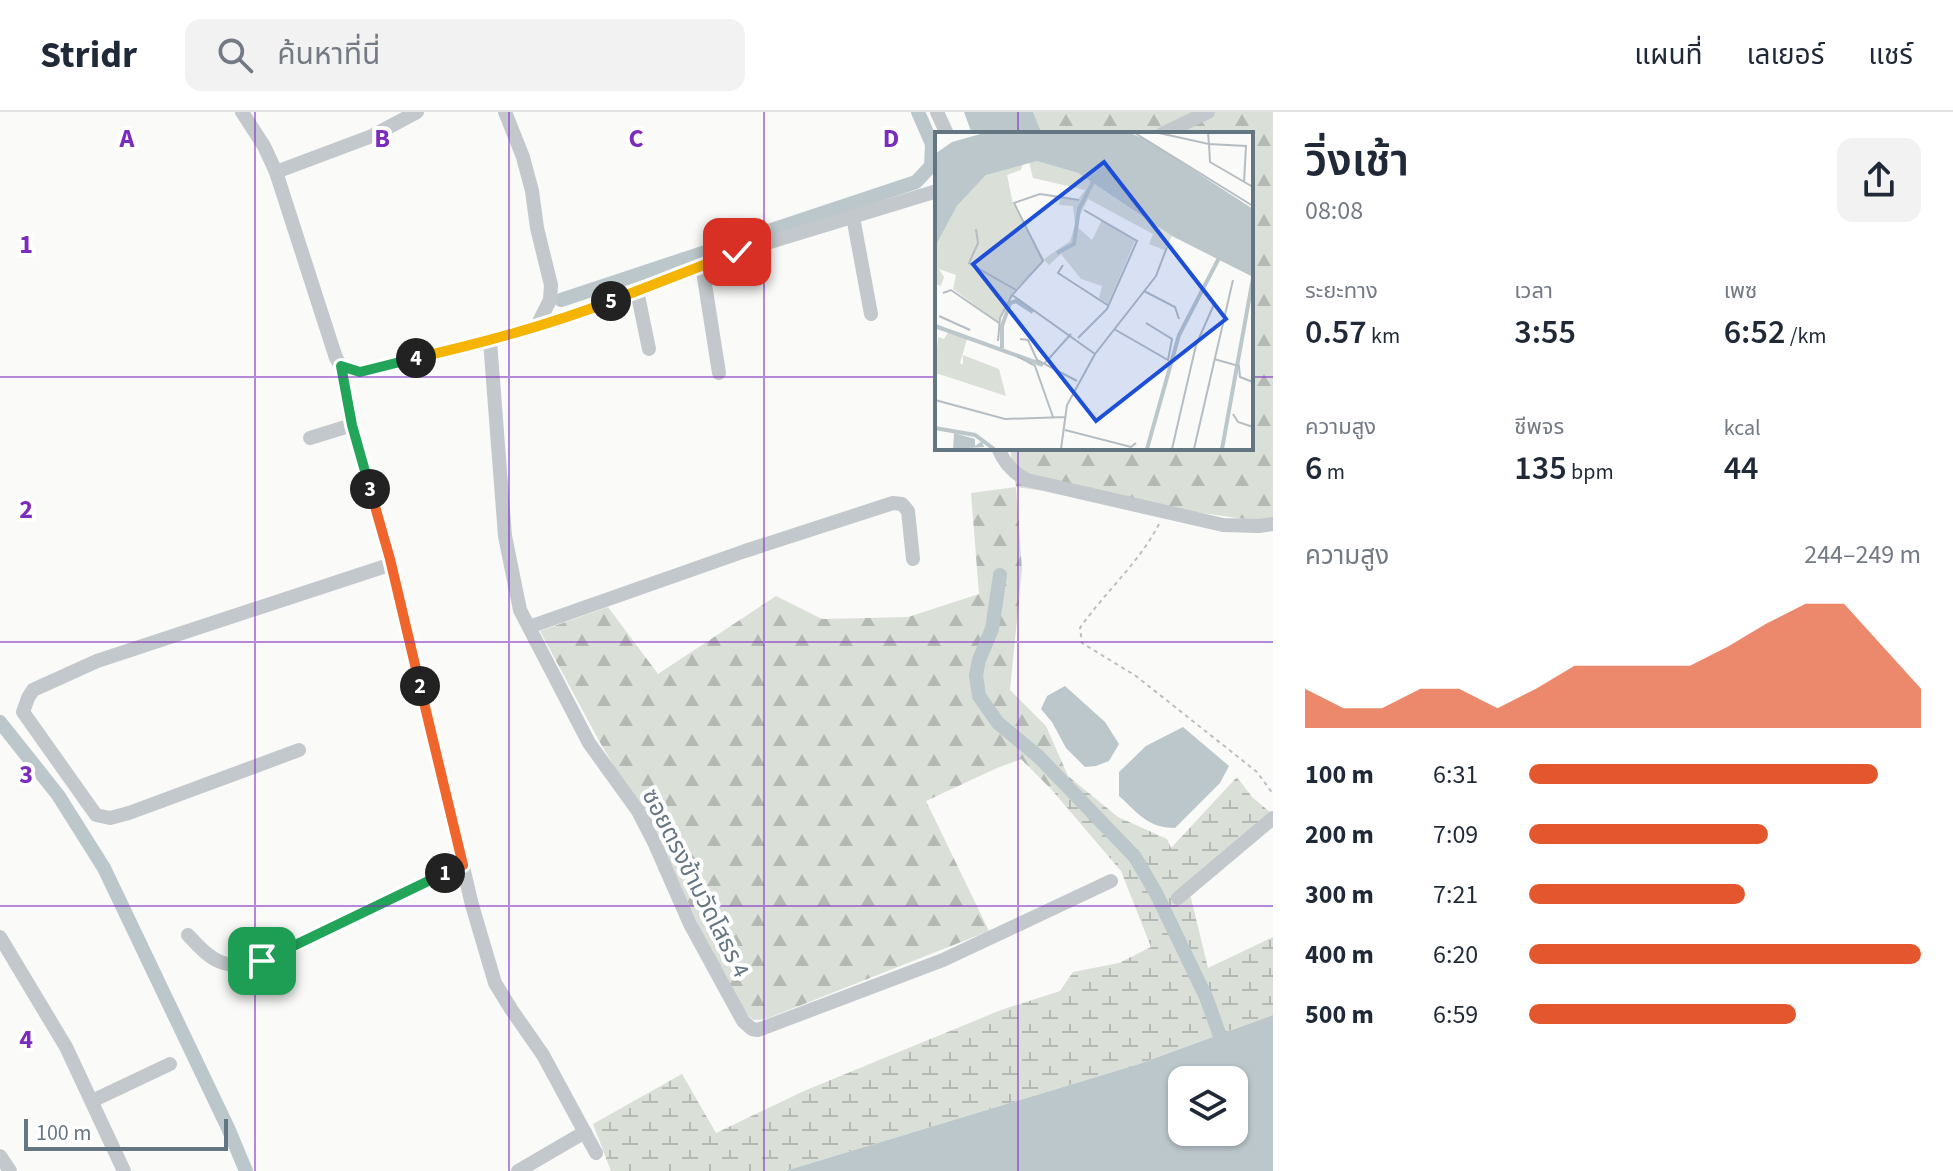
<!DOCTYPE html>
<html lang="th">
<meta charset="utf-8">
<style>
:root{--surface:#fff;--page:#f2f2f3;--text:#1f2937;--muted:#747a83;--line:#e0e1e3;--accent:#e4572e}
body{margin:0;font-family:"Source Sans 3","Noto Sans Thai",sans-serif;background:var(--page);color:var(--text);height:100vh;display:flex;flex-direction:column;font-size:30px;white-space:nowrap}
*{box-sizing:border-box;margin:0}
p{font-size:26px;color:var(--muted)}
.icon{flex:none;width:44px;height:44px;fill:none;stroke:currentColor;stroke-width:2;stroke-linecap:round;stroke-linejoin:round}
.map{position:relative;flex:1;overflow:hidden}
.details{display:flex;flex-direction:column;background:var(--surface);width:680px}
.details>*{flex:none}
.controls{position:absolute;left:1168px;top:954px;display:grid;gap:16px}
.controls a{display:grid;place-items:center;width:80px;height:80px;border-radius:16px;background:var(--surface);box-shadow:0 2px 6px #0004;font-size:40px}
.scale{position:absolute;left:24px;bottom:20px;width:204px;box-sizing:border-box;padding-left:8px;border:4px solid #657683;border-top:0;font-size:22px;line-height:28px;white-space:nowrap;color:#657683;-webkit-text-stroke:6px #fff;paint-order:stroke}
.pin{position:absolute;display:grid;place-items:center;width:68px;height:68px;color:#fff;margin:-34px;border-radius:16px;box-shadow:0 4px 12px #0006}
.km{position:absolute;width:40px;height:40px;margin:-20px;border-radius:50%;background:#222;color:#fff;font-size:22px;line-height:40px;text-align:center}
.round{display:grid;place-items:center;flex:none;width:84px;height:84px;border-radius:16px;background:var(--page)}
.summary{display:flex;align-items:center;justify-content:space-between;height:136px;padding:0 32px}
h1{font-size:44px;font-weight:600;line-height:60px}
.stats{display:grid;grid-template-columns:repeat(3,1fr);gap:12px;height:136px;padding:8px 32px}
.stats div{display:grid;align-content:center}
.stats b{font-size:34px;font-weight:600}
.stats small{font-size:22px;font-weight:400}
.stats p{font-size:22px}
.chart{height:224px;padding:16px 32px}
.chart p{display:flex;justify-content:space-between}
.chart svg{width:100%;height:144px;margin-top:8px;fill:var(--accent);opacity:.7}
ul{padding:0 32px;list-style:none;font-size:26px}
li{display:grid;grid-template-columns:128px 96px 1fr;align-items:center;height:60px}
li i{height:20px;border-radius:10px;background:var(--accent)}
header{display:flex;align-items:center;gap:48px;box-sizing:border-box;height:112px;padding:0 40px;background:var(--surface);border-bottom:2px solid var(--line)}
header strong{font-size:38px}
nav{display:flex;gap:44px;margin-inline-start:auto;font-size:28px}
.search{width:560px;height:72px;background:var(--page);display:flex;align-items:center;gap:20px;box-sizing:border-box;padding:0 28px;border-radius:16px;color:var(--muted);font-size:30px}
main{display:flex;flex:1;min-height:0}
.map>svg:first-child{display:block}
</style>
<header>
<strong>Stridr</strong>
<div class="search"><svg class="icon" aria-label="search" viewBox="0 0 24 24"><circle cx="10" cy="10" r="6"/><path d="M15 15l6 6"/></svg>ค้นหาที่นี่</div>
<nav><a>แผนที่</a><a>เลเยอร์</a><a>แชร์</a></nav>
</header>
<main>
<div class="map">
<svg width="1273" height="1059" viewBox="0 0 1273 1059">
<defs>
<pattern id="forest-firs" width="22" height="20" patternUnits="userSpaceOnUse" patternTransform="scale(2)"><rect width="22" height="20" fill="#dadfd7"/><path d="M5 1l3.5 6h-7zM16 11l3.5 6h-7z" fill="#b4b9b4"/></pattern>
<pattern id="wetland-marsh" width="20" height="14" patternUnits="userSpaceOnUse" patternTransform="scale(2)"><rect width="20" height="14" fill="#dadfd7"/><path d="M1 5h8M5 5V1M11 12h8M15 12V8" fill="none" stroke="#b4b9b4"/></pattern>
</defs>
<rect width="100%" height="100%" fill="#fafaf8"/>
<path fill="url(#forest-firs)" d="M1033,0H1273V411L1016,375L1022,457L1010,578L1046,614L1068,664L1051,677L1021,647L997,656L926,689L989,819L766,907L754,908L735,894L668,746L598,627L540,519L608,495L658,562L776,484L822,507L908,505L979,482L971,381L1016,375L1010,336H1251V22H1042Z"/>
<path fill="url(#wetland-marsh)" d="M1068,664L1118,705L1167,727L1171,736L1237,665L1252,685L1271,701L1190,782L1208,856L1273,825V903L1139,952L785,1059H611L593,1012L682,962L716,1021L804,979L1001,898L1060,879L1073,860L1119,851L1151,835L1121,759L1051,677Z"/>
<g fill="#bbc7cb" fill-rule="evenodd">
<path d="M964,0H1033L1042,22H972Z"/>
<path d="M1065,574L1105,610L1119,632L1109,649L1096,654L1085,655L1066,636L1052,610L1041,597L1047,584Z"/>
<path d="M1183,615L1229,654L1220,671L1175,716C1148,716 1139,702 1119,684V660L1146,634Z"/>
<path d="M1273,903V1059H785L1139,952ZM1234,968V1020H1182V968Z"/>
</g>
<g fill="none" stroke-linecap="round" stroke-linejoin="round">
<g stroke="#bbc7cb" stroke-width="14">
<path d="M561,188L916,70L931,54L932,32L918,0"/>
<path d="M1000,463L992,517L979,548L976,563L979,584L998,611L1039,645L1135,745L1156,781L1206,885L1225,938"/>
<path d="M0,610L58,683L104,756L228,1016L246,1059"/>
</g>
<path stroke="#bbbfc2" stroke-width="2" stroke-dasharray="4 4" stroke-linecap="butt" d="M1159,412C1139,451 1104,481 1080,516L1082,531L1136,564L1257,660L1273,682"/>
<g stroke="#c3c8cc" stroke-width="14">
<path d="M242,0L264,34L276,60L336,246L341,254L360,260L490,229L574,203L737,140L937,79"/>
<path d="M505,0L523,45L532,79L537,116L551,173L550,188L537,214"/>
<path d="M937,0L947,22"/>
<path d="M1162,22L1208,0"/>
<path d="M276,60L372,24L417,0"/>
<path d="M853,105L871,202"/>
<path d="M702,153L719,261"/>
<path d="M637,179L649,237"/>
<path d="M490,229L505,424L520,498L589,631L638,699L654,730L690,812L743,909L752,917L758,918L943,848L1111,769"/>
<path d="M341,254L352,313L390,447L472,793L495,871L511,897L543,943L596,1041"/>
<path d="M310,326L352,313"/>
<path d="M998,336C1004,351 1013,361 1027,368L1223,413L1259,414L1273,412"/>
<path d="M529,515L745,439L893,391L902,392L908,399L913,447"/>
<path d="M299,638L129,701L110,706L96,703L23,600L28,586L33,578L97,549L392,452"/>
<path d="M1178,786L1273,706"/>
<path d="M188,823C213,850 224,859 262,849L463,753"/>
<path d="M0,825L66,935L124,1059"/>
<path d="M92,989L170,952"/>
<path d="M0,1044L10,1059"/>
<path d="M518,1059L585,1020"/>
</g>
</g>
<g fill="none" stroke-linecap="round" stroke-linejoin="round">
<g stroke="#fff" stroke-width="16">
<path id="split-1" d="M262,849L445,761"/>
</g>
<g stroke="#fff" stroke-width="16">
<path id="split-2" d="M420,574L463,753L445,761"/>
</g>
<g stroke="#fff" stroke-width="16">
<path id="split-3" d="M370,377L390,447L420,574"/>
</g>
<g stroke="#fff" stroke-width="16">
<path id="split-4" d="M370,377L352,313L341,254L360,260L416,246"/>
</g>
<g stroke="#fff" stroke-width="16">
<path id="split-5" d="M416,246C482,231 547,214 611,189"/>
</g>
<g stroke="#fff" stroke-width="16">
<path id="split-6" d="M611,189L737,140"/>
</g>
<use href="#split-1" stroke="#22a559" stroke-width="10"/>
<use href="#split-2" stroke="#f0652b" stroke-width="10"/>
<use href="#split-3" stroke="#f0652b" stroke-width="10"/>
<use href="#split-4" stroke="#22a559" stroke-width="10"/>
<use href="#split-5" stroke="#f5b400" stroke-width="10"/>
<use href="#split-6" stroke="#f5b400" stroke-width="10"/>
</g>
<path fill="none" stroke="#7b2cbf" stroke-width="2" stroke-opacity="0.55" d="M255,0V1059M509,0V1059M764,0V1059M1018,0V22M0,265H937M1251,265H1273M1018,336V1059M0,530H1273M0,794H1273"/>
<g text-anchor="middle" stroke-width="8" stroke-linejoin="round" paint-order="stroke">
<g font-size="24" fill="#657683" stroke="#fff">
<text transform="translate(696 771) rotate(63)" y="8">ซอยตรงข้ามวัดโสธร 4</text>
</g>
</g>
<g transform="translate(935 20)">
<rect width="318" height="318" fill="#fafaf8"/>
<path d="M88,31L86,38L72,43L78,72L109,127L135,109L140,93L157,108L167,88L200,109L173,172L164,166L167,154L146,147L126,122L114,133L109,128L78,160L63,190L18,157L21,143L4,137L9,145L6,154L0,152V115L22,74L51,43ZM14,199L32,207L25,231L48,244L0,242L3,205L9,207Z" fill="#dadfd7"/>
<path d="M103,29L143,41L237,104L229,118L214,112L218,102L153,67L140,93L138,74L124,73L125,65L142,69L150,58L98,46L94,30ZM28,223L64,237L71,264L4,242L45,243L28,237Z" fill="#dadfd7"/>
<path d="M49,1H195L212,8L318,77V145L237,104L143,41L102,29L51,43L22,74L0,115V22L17,10ZM19,301L40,307V314L47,309L49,315L18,317Z" fill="#bbc7cb"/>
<path fill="none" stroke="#bbc7cb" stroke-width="4" d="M122,121L139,112L144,77L160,46M0,194L108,233M67,216V194L75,171L81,169L98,180M0,296L40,303L59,317M212,317L244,203L284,126M287,317L318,146"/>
<path fill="none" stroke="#b5bdc2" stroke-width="2" d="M200,1L318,74M224,1L274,12L275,30L318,55M273,1L274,12L311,14L309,50M41,97L43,111L34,131L81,158M128,133L123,141L174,174M209,159L240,175L244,187M8,161L16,158L64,191M4,184L35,198M179,197L233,228L237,207L211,191M143,206L172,177L202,109L149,78M85,207L93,208L102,228L142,249M63,209L65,186L77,163M160,222L221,144L232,115M82,224L100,234L118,285M279,227L304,234L305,245L318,250M109,232L136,202M0,268L70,287L130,285M298,282L303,290L318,295M130,298L196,315L201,311M126,317L132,273L160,222L77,163L108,129L79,71L105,62L144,68M237,317L261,213L280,170M259,317L298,148"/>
<path fill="#1d4ed8" fill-opacity="0.15" stroke="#1d4ed8" stroke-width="4" d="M169,30L291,187L161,289L38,132Z"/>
<rect width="318" height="318" fill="none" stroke="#657683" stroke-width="4"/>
</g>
<g font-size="26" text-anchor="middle" font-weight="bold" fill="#7b2cbf" stroke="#fff" stroke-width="8" stroke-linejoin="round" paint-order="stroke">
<text x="127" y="35">A</text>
<text x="382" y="35">B</text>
<text x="636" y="35">C</text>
<text x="891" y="35">D</text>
<text x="26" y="141">1</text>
<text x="26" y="406">2</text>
<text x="26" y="671">3</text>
<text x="26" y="936">4</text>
</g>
</svg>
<div class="controls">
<a><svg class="icon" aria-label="layers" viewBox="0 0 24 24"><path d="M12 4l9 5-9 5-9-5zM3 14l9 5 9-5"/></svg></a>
</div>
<div class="scale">100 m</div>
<div class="pin" style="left:262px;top:849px;background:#1e9e55"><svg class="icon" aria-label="arrive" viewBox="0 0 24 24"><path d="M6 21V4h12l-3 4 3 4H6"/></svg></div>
<div class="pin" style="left:737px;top:140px;background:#d93025"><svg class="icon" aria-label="check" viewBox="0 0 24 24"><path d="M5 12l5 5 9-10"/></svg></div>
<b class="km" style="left:445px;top:761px">1</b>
<b class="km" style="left:420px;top:574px">2</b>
<b class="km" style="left:370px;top:377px">3</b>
<b class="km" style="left:416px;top:246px">4</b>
<b class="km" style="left:611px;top:189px">5</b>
</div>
<section class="details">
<div class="summary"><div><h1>วิ่งเช้า</h1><p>08:08</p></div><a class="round"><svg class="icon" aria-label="share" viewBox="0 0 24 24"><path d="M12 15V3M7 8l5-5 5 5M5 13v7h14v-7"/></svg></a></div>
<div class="stats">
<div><p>ระยะทาง</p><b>0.57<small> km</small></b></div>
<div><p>เวลา</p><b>3:55</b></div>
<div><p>เพซ</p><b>6:52<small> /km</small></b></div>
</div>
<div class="stats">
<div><p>ความสูง</p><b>6<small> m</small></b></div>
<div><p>ชีพจร</p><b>135<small> bpm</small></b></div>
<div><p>kcal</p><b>44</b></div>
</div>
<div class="chart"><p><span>ความสูง</span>244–249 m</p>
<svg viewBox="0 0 160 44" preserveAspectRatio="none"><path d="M0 44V32L10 38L20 38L30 32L40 32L50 38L60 32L70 25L80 25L90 25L100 25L110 19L120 12L130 6L140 6L150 19L160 32V44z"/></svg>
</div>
<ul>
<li><b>100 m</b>6:31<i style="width:89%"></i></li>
<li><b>200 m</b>7:09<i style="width:61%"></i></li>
<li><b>300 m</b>7:21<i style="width:55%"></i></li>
<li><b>400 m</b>6:20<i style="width:100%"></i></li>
<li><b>500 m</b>6:59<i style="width:68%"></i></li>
</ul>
</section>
</main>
